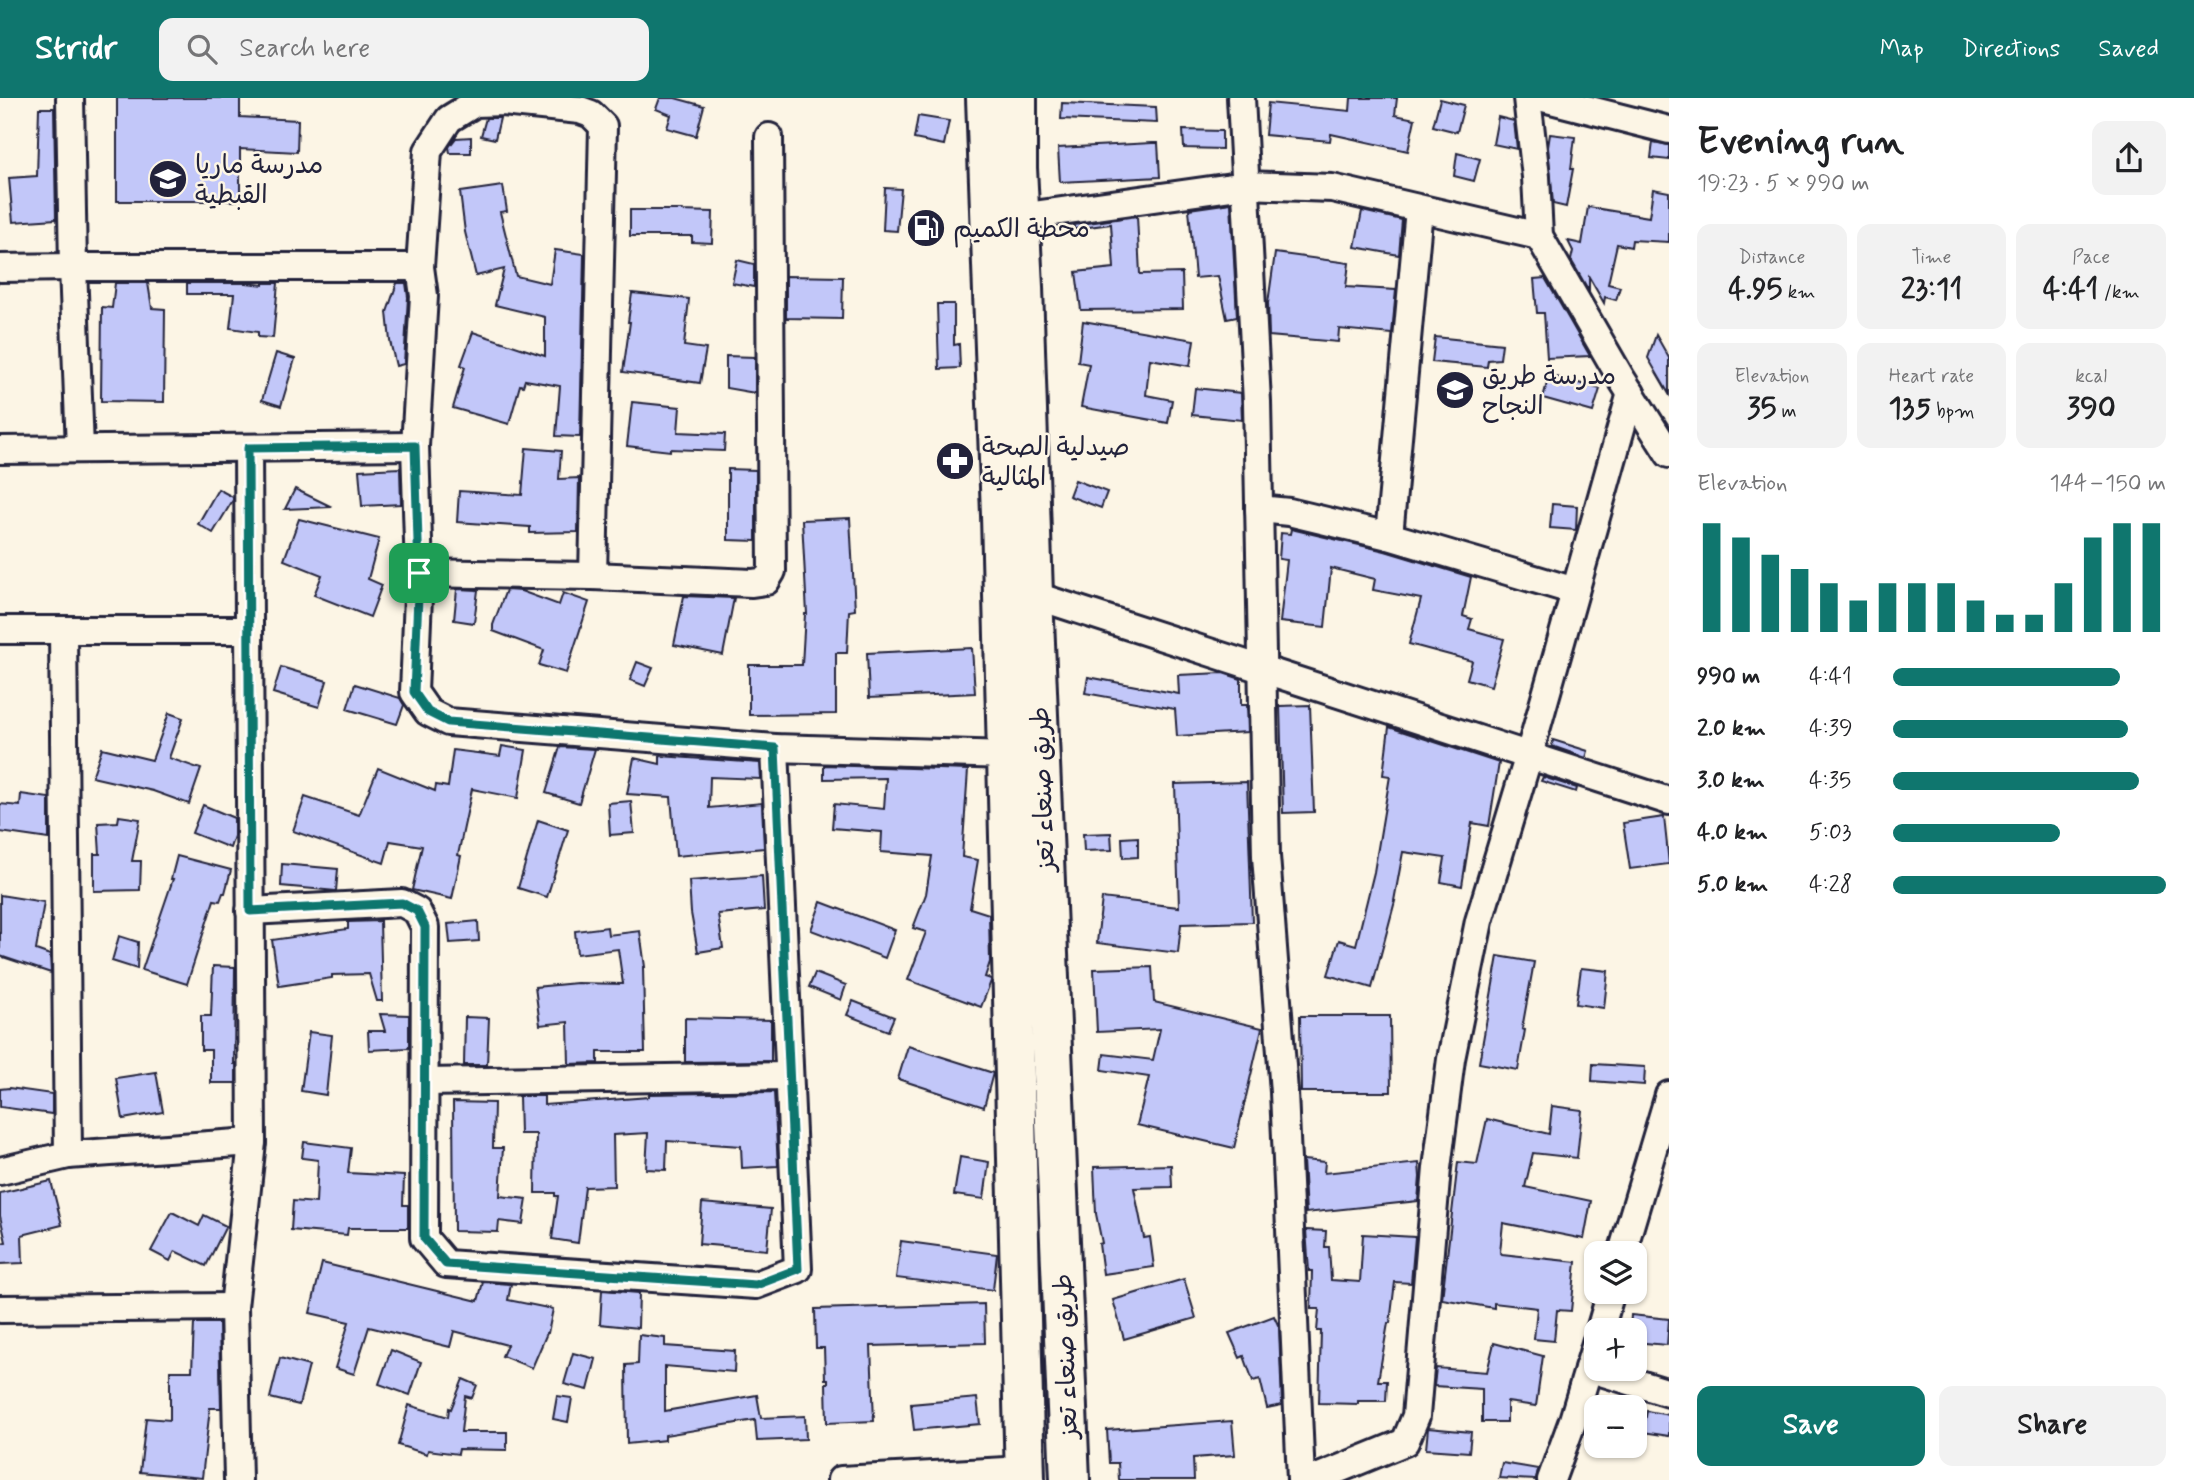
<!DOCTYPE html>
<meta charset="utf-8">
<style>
:root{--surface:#fff;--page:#f2f2f2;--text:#202124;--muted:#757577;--accent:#0f766e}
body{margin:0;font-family:Mynerve,"Playpen Sans Arabic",sans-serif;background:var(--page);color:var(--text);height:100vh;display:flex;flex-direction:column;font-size:26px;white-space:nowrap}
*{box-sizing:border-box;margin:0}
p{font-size:23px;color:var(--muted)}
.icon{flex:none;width:38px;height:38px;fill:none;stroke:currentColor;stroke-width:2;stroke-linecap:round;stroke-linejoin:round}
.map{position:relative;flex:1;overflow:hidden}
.drawer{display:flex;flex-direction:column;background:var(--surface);width:525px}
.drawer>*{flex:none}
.controls{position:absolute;left:1584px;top:1143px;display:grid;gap:14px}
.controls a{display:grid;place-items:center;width:63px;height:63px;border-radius:14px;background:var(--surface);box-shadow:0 2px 5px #0004;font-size:35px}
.pin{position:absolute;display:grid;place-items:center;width:60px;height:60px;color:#fff;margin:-30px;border-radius:14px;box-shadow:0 4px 10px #0006}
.round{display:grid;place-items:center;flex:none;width:74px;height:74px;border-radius:14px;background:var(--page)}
.headline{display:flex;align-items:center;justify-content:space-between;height:119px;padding:0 28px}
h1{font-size:38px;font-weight:800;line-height:52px}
.metrics{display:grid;grid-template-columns:repeat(3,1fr);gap:10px;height:119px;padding:7px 28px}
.metrics div{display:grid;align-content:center;border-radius:14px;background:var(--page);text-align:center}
.metrics b{font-size:30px;font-weight:800}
.metrics small{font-size:19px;font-weight:400}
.metrics p{font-size:19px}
.chart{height:196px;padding:14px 28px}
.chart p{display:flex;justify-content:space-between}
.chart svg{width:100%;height:126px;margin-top:7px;stroke:var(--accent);stroke-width:6}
.cta{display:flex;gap:14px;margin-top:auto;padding:14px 28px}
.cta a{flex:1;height:80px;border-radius:14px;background:var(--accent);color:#fff;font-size:28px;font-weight:800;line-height:80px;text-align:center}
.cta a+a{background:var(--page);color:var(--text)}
ul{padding:0 28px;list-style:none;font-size:23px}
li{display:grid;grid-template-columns:112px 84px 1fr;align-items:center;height:52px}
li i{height:18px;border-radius:9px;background:var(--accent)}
header{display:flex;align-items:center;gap:42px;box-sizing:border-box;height:98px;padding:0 35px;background:var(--accent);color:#fff}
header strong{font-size:33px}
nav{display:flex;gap:38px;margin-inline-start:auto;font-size:24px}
.search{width:490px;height:63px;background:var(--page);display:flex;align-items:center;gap:18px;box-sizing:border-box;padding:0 24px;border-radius:14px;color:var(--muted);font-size:26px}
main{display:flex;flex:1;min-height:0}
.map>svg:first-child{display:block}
</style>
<header>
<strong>Stridr</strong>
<div class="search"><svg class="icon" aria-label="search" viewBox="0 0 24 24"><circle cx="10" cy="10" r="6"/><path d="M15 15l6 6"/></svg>Search here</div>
<nav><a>Map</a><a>Directions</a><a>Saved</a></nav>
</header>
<main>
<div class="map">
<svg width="1669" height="1382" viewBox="0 0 1669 1382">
<rect width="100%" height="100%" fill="#fcf5e5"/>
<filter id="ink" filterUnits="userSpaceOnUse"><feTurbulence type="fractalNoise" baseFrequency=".0143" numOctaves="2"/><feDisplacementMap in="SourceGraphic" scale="14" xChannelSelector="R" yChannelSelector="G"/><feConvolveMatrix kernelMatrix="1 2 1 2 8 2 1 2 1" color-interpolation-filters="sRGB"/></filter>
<g filter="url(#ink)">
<g fill="#c2c7f9" stroke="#22223b" stroke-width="2">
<path d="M117,0H240V19L298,22L297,54L240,51V103H117Z"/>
<path d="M660,0H675L704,8L696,38L667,30L671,17L656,11Z"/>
<path d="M1351,0H1397L1395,17L1415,21L1408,53L1331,36L1330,43L1265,37L1268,5L1350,13Z"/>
<path d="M1440,1L1464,7L1457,34L1433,28Z"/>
<path d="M1062,5L1156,9L1157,25L1061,21Z"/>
<path d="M39,10H54L56,121L13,124L9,80L37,78Z"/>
<path d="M918,18L949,23L944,47L914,41Z"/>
<path d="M1498,19L1514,23L1517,51L1493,46Z"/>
<path d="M486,20H500L495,41L481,38Z"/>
<path d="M1183,32L1222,33V51L1184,50Z"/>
<path d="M1550,36L1575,39L1571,71H1573L1566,109L1553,106L1548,49Z"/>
<path d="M471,39V55H450L449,49L456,40Z"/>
<path d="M1653,44L1669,47V62L1651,60Z"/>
<path d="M1152,45H1158L1160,79L1060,84L1058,50Z"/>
<path d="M1457,55L1480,61L1474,83L1454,78Z"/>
<path d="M503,88L507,113L500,114L516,178L550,186L555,152L584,156L580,339L556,338L560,288L525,282L523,288L520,287L509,326L453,310L465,269L461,267L473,234L545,258V219L495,207L504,171L476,178L465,134L460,94Z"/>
<path d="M885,90L901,91L897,133L883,132Z"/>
<path d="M1653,91L1669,94V144L1632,142L1631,149L1617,146L1608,186L1620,189L1616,202L1605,199L1604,205L1589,179V193L1571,162L1573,153L1568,143L1582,146L1588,109L1649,119Z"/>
<path d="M1231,105L1237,219L1227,221L1218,178L1195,180L1189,111Z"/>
<path d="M630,112H682V113L713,114L712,145L692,144V138H630Z"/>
<path d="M1362,113L1402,122L1399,157L1355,149Z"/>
<path d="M1137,118L1140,176L1182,175L1183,211L1081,212L1076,174L1114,170L1111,126L1074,131V127Z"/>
<path d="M1275,155L1349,165L1346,189L1396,192L1392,236L1339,231L1338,244L1269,238L1268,205Z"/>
<path d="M737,162L754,166V189L732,185Z"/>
<path d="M786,178L843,179L842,221L786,220Z"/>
<path d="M1545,180L1570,223L1590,258L1547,260L1544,215H1537L1534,181Z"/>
<path d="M115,185H148L152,210L165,211L164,304L101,303L102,209L112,210Z"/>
<path d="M187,185H246L263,187V185H278L273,240L258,239V234L230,230L234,196H187Z"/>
<path d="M397,185H406L408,199L404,266L396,268L390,243L387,214Z"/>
<path d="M632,195L689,201L684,248L706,251L700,285L623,274L630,224H628Z"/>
<path d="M937,206H954V247L959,246L960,270L939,271Z"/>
<path d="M1083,223L1194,242L1190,268L1150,261L1146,297L1172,302L1168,325L1081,309L1089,266L1078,264Z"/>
<path d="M1656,237L1669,260V296L1648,260Z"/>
<path d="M1435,239L1502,246L1500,261L1488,262L1487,269L1432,264Z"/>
<path d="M276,255L295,261L281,308L262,302Z"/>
<path d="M726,258L755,259V295L726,290Z"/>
<path d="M1549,277L1600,291L1593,314L1543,300Z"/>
<path d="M1195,290L1241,295L1242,322L1192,317Z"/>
<path d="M632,304L680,309L678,334L725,336L724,353L670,351V353L627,348Z"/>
<path d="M526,350L561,353L559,381L579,380L578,434L530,435V429L457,424L459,393L522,397Z"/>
<path d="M400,370L401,406L362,408L359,372Z"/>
<path d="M728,371L756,372V443L728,442Z"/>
<path d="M1075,382L1107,394L1101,410L1069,398Z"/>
<path d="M218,391L233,399V402L213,435L198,426Z"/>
<path d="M295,391L332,409L285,411Z"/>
<path d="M1552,406L1577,408L1576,432L1550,430Z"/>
<path d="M850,420L855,512L849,513L847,555H836V616L749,617V567H802L805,516H807L802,422Z"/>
<path d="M299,421L379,441L368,481L382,487L370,519L314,497L322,477L284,462Z"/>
<path d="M1291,431L1385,453L1471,479L1463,518L1472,521L1469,531L1504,541L1491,588L1467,581L1472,563L1409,546L1421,501L1373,492L1375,481L1331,470L1325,529L1280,524L1287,462L1279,461L1281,435L1290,436Z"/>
<path d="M457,491L478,492L474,525L454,522Z"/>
<path d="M506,492L521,493L559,507L563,495L589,504L566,575L539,567L544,552L493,533V527Z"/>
<path d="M684,498L734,500L723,557L674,547Z"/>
<path d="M972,550L975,595L869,600L867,555Z"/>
<path d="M637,564L653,570L645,588L630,582Z"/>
<path d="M281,569L327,583L319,609L273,595Z"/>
<path d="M1223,575L1241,581V607H1247L1248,634L1177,638L1175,611L1085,595L1088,579L1179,596L1178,577Z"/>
<path d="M355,586L400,600L404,607L397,626L347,611Z"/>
<path d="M1310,607L1314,714L1283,715L1280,608Z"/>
<path d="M169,615L183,620L169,660L201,671L189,706L153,693L92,679L102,650L152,662Z"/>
<path d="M1389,629L1499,665L1489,728L1472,725L1462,788L1441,784L1445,760L1403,754L1394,803H1395L1372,890L1328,877L1339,842L1356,847L1374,774L1390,678L1383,677Z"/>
<path d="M1553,642L1588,653L1586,660L1552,648Z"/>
<path d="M502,648L526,652L518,700L472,691L458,757L461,758L452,801L412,792L422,748L390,743L384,765L293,733L305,699L359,717L378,670L435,693L436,687L448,689L453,652L500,658Z"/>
<path d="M560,649L595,651L579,705L546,695Z"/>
<path d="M660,658L760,665L761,681L710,679L709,710L762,705L764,750L676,758L671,699L627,696L634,660L660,666Z"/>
<path d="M824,667L968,672L962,759L978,762L970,810L989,816L990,864L985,879L991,881V883L981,909L908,882L926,834L913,830L926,796L932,758L881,754L882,734L832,730L834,706L884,711L886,680L824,681Z"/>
<path d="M1543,679L1577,690L1576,694L1541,683Z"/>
<path d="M1247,684L1252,824L1181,826L1178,855L1097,845L1102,800L1179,809L1175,686Z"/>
<path d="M21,696L49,700V741L0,734V706L20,708Z"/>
<path d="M631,703L634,735L610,737L608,705Z"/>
<path d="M203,707L234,720V738L230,750L192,735Z"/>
<path d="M119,718L140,721L132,763H141L140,792L94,793V756H100L98,725L118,724Z"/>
<path d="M1664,719L1669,766L1630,771L1623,725Z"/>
<path d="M538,722L568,732L547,799L518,790Z"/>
<path d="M1111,735L1112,752L1084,753L1083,736Z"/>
<path d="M1138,739V759L1123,760L1122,740Z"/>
<path d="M177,758L231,772L225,795H223L220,803L214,802L187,886L142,872L173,781H171Z"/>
<path d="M282,766L338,771L336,793L281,788Z"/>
<path d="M762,778L764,812L718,816L723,850L698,854L691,815L689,783Z"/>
<path d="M0,797L44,804L36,852L50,857L51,875L0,858Z"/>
<path d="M821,804L895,832L885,860L811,832Z"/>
<path d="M380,823L382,903H377L369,876L332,877V880L279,888L272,842L348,831V824Z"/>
<path d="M478,823L479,843L450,845L448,826Z"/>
<path d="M607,829L608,837L640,833L645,869H643L645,954H598V965L569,966L568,924L540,927L535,889L577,885L623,886L618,851L577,856L575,833Z"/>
<path d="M119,838L138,844L137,871L112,863Z"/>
<path d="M1498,858L1534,864L1522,931L1525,932L1518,972L1479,965Z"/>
<path d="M213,868L235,869L234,966H236V985H211V952H201V918H211Z"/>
<path d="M1152,869L1154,904L1262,930L1234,1050L1137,1027L1149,979L1102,972L1104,956L1153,962L1160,931L1097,934L1094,871Z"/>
<path d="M1581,870L1608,873L1604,910L1576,906Z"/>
<path d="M815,875L846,887L841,902L809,889Z"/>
<path d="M853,903L894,919L888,933L847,917Z"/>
<path d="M380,916L409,917V950L369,952L368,933H385Z"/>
<path d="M1300,918H1390L1391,994H1301Z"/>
<path d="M465,919L489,920L487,967H464Z"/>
<path d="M685,920L771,922V963L685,964Z"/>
<path d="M309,934L332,937L326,997L301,993Z"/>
<path d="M908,948L993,975L984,1009L898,981Z"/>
<path d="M1593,966L1645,969L1644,987L1592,983Z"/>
<path d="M156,974L163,1014L123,1021L116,980Z"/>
<path d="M9,990L52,996V1016L0,1009V991Z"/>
<path d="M774,994L778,1068L742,1070L741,1048L667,1043L666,1072L646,1071L648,1035L613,1037L614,1088L585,1089L578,1145L552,1141L558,1098H555V1095H535L536,1036H520L519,998H544V1007L649,999V996Z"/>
<path d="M453,1004L494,1005L493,1050H503L500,1098L527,1101L523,1126L499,1123L498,1134L454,1133Z"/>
<path d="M1552,1008L1582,1012L1577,1060L1533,1055L1525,1089L1591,1103L1584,1141L1503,1125L1500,1154L1502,1156L1576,1164L1571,1213L1557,1212L1554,1243L1534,1241L1537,1210L1494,1205V1210L1442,1201L1458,1064L1477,1066L1487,1021L1549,1036Z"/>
<path d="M304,1044L351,1050L348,1075L404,1078L403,1107H408V1130H348L347,1137L291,1132L293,1103L316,1105L318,1062L302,1060Z"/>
<path d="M960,1059L989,1064L984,1101L954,1097Z"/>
<path d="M1303,1062L1325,1064L1324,1075L1419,1065L1420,1079L1418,1103L1306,1115Z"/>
<path d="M1171,1067L1172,1089L1134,1090L1144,1140L1150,1139L1154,1169L1103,1176L1099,1146L1102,1145L1096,1116L1094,1069Z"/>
<path d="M51,1083L62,1127L22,1137L23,1165L0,1166V1145L6,1144L0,1118V1095Z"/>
<path d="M702,1105L771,1111L767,1152L699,1146Z"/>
<path d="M172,1114L199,1128L204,1117L226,1128L206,1168L175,1153L170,1163L151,1153Z"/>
<path d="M1306,1132L1326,1133L1325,1149H1329L1331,1182L1360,1184L1363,1136L1415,1139L1411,1185L1395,1184L1390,1225H1388L1378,1283H1387L1386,1303H1358V1306L1319,1305L1321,1233H1317L1319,1211H1311L1312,1173H1309Z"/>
<path d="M901,1143L997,1156L993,1192L896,1180Z"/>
<path d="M322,1165L478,1203L483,1184L511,1186L508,1202L553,1211L548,1235H547L532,1270L502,1258L507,1247L454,1233L450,1249L369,1229L354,1276L335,1270L349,1224L310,1215Z"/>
<path d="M1184,1181L1196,1220L1124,1241L1113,1202Z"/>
<path d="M602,1192L639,1195L638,1230L600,1226Z"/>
<path d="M984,1206L985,1245L871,1248L874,1323L827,1325L826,1285H828V1281H825L824,1250H816L815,1211Z"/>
<path d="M1631,1217L1669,1221L1667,1247L1634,1244V1232H1630Z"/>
<path d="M1274,1218L1279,1229L1282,1307L1267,1310L1260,1281L1253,1283L1244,1258L1240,1260L1229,1235Z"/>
<path d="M194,1225H219L221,1310H210L202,1380L140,1374L146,1320L170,1322V1273H192Z"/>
<path d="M639,1237L665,1240V1248L735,1253L734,1274L665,1268V1313L757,1297L761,1320L805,1318L806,1341L757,1343L755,1322L665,1337V1342L627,1346L626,1267L638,1266Z"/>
<path d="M1494,1245L1543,1258L1536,1308L1507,1304V1324H1482V1291L1434,1288L1436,1270L1487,1274Z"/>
<path d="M391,1252L421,1264L410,1297L379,1286Z"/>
<path d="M573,1255L596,1261L588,1292L564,1286Z"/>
<path d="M280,1260L309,1268L299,1307L270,1300Z"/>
<path d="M463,1281L477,1287L472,1300L465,1298L461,1334H507V1352L459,1351L458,1356L428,1352L427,1356L398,1347L409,1307L448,1319L449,1310L451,1311Z"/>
<path d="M557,1298L572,1300L568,1324L553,1321Z"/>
<path d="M977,1300L980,1326L914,1332L911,1306Z"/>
<path d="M1647,1313L1669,1317V1338L1643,1334Z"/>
<path d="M1232,1323L1235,1357L1193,1360L1194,1382H1119L1118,1365H1109L1107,1332Z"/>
<path d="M1428,1330L1471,1334L1469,1354L1426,1351Z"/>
<path d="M1502,1365L1538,1371L1536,1382L1499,1380Z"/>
</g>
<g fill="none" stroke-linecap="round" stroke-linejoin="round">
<g stroke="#22223b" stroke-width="32">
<g id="minor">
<path d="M70,0L73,169L80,351"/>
<path d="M1241,0L1257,304L1266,758L1284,994L1301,1382"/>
<path d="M1527,0L1536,79L1539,138L1621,280L1669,356"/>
<path d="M1543,0L1669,32"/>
<path d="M1019,119L1246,87L1332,90L1539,138"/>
<path d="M0,170L73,169H420"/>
<path d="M0,352L415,348"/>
<path d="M1259,411L1289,414L1389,438L1575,493"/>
<path d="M1389,438L1419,111"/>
<path d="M419,475L593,478L752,485L766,483L772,473L769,39"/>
<path d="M593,478L603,28L591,16L580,12L503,4L475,5L449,21L428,53L420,169L424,198L415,348L419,475L414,594L428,614L448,624L775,650L1008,657"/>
<path d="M1033,497L1669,703"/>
<path d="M0,532H249"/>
<path d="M63,532L68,1057L252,1044"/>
<path d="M250,813L402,805L417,813L425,829L424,1140L446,1166L756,1187L798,1171L775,650"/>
<path d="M425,984L789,978"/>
<path d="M0,1073L68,1057"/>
<path d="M1622,1155L1669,997"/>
<path d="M0,1211L234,1209"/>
<path d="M1600,1232L1611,1194"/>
<path d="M1588,1270L1669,1295"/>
<path d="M238,1382L234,1209L252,1044L248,350"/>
<path d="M841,1382L1025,1372"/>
<path d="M1312,1382L1405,1344L1416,1318L1437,1070L1451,961L1479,823L1529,657L1631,295"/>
<path d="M1551,1382L1573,1322L1596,1245"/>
</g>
</g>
<g stroke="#22223b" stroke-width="44">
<g id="highway">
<path d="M986,0L1001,417L1025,1382"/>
<path d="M1017,0V70L1023,189L1033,497L1070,1382"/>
</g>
</g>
<use href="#minor" stroke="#fcf5e5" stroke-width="26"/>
<use href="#highway" stroke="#fcf5e5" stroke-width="38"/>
</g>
</g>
<g fill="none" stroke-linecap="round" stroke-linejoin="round" filter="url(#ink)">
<g stroke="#fff" stroke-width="14">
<path id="route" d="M415,348L419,475L414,594L428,614L448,624L775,650L798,1171L756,1187L446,1166L424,1140L425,829L417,813L402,805L250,813L248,350Z"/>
</g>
<use href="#route" stroke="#0f766e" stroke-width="9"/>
</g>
<defs>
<g id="school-disc" transform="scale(2.0125)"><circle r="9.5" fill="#22223b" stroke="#fcf5e5"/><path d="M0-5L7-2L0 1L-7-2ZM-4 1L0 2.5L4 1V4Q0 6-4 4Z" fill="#fff"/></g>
<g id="fuel-disc" transform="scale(2.0125)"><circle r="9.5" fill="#22223b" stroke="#fcf5e5"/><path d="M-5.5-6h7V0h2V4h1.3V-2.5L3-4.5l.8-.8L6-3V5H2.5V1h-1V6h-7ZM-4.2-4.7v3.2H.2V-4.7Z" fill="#fff"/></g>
<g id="pharmacy-disc" transform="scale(2.0125)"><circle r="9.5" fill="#22223b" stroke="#fcf5e5"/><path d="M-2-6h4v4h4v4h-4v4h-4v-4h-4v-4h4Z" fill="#fff"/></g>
</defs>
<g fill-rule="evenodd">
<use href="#school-disc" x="168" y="81"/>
<use href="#fuel-disc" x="926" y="130"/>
<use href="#school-disc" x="1455" y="292"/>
<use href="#pharmacy-disc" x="955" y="363"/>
</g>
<g text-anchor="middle" stroke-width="5" stroke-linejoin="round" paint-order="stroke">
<g font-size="26" fill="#22223b" stroke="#fcf5e5" text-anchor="start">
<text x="195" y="75">مدرسة ماريا<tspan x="195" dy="30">القبطية</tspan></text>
<text x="953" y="139">محطة الكميم</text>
<text x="1482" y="286">مدرسة طريق<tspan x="1482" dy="30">النجاح</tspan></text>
<text x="982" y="357">صيدلية الصحة<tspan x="982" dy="30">المثالية</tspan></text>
</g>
<g font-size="26" fill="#22223b" stroke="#fcf5e5">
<text transform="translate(1042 691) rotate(-92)" y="9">طريق صنعاء تعز</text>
<text transform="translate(1065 1258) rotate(-92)" y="9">طريق صنعاء تعز</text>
</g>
</g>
</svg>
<div class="controls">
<a><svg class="icon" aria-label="layers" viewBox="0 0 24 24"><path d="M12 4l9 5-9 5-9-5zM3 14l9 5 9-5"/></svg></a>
<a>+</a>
<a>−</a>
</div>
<div class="pin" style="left:419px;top:475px;background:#1e9e55"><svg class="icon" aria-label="arrive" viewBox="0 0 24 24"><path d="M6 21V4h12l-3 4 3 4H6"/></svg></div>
</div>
<section class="drawer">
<div class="headline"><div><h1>Evening run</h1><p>19:23 · 5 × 990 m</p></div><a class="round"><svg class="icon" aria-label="share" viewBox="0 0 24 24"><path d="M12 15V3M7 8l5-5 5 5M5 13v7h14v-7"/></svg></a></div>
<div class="metrics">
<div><p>Distance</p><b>4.95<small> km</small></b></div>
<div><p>Time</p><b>23:11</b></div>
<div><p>Pace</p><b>4:41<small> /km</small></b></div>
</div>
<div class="metrics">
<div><p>Elevation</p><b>35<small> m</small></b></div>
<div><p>Heart rate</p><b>135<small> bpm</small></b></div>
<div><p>kcal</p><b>390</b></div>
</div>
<div class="chart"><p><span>Elevation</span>144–150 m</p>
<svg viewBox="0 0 160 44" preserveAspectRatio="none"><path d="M5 44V6M15 44V11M25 44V17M35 44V22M45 44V27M55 44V33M65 44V27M75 44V27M85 44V27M95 44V33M105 44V38M115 44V38M125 44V27M135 44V11M145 44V6M155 44V6"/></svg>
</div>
<ul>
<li><b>990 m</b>4:41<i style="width:83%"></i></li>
<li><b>2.0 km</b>4:39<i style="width:86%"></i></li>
<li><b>3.0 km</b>4:35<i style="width:90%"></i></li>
<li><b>4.0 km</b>5:03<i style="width:61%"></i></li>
<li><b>5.0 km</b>4:28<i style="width:100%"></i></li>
</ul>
<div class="cta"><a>Save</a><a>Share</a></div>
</section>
</main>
